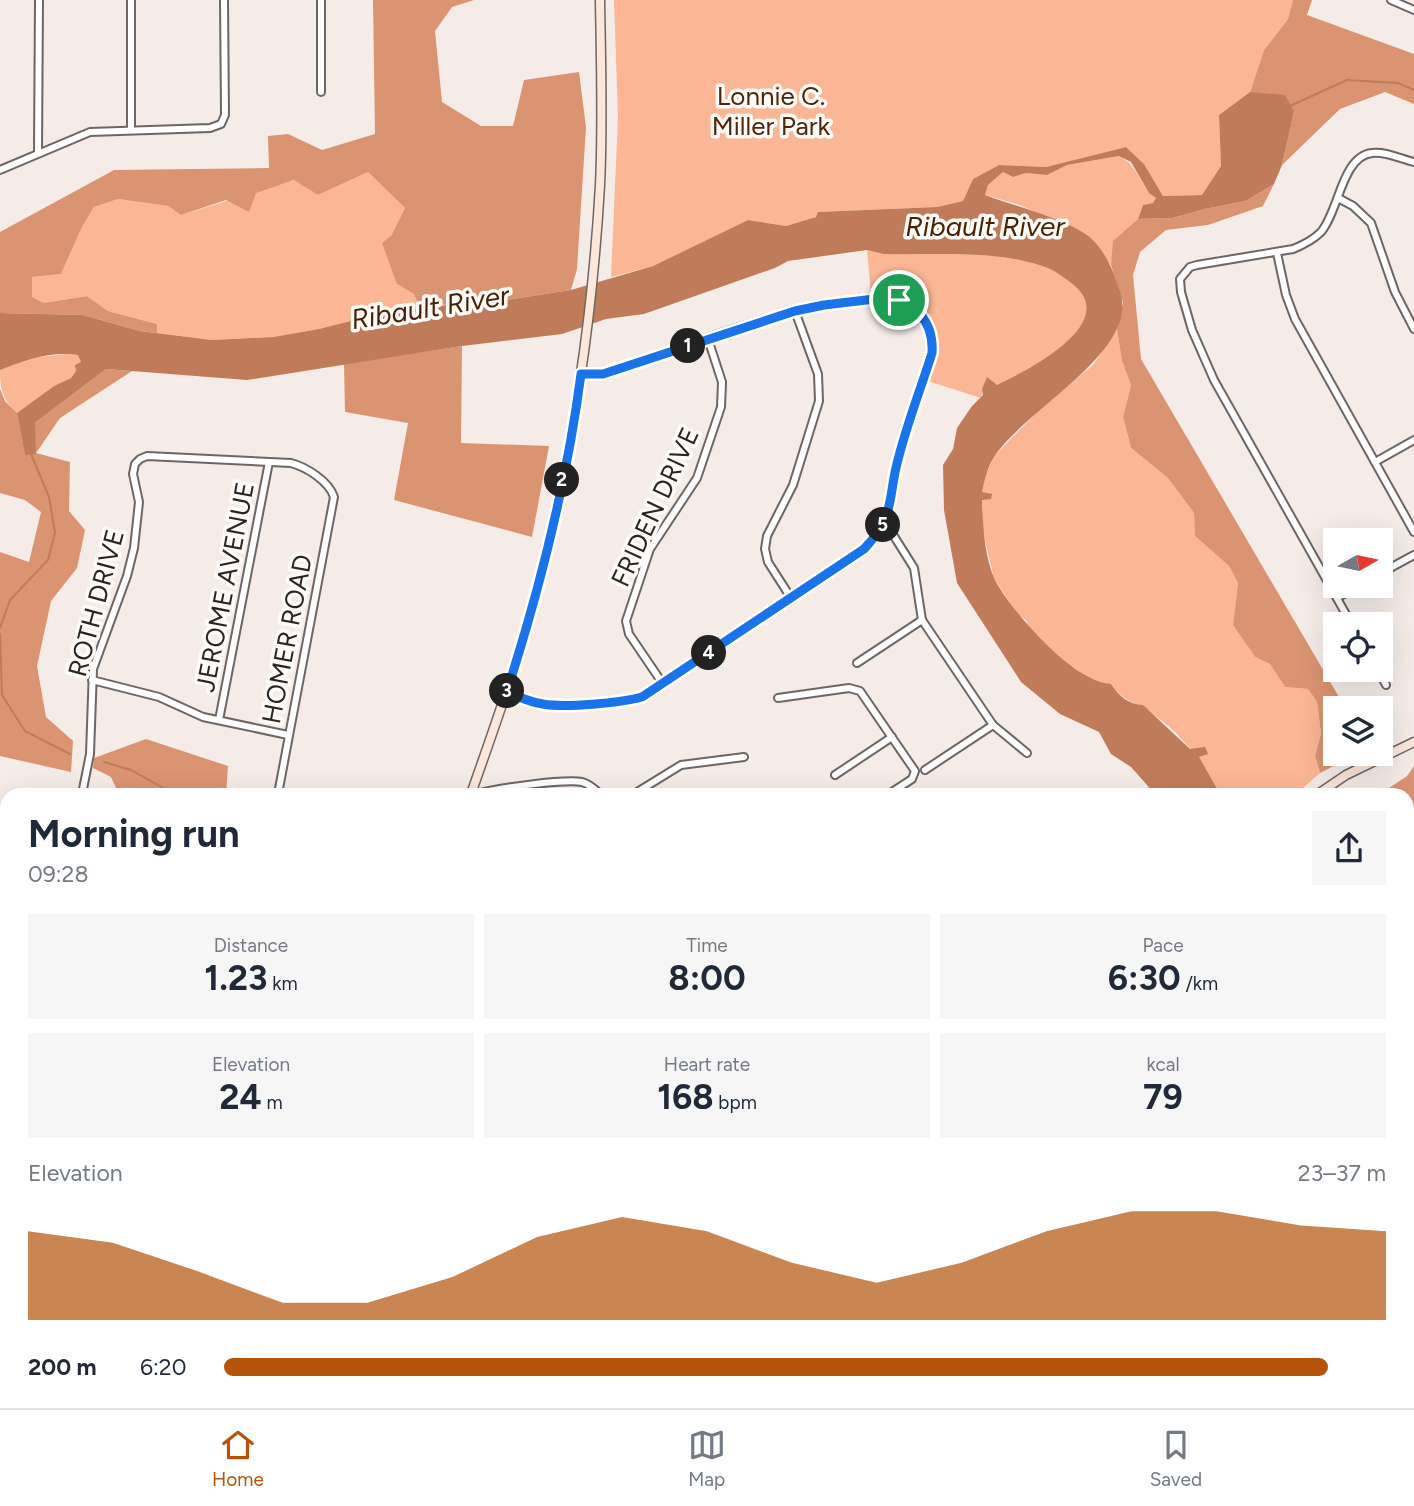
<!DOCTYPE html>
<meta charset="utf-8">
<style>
:root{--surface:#fff;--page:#f6f6f7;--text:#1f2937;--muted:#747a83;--line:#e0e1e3;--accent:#b45309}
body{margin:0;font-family:Figtree,sans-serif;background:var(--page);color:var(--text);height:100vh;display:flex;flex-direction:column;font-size:26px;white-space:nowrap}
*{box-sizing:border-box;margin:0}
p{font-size:23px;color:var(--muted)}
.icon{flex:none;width:38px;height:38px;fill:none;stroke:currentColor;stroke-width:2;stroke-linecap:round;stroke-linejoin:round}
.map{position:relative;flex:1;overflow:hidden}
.panel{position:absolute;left:0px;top:788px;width:1414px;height:621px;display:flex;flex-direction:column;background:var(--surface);border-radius:21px 21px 0 0;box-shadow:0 7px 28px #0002}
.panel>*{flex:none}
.needle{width:46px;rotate:81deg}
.tools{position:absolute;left:1323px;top:528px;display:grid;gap:14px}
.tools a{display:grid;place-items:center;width:70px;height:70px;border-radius:0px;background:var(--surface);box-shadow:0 7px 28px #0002;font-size:35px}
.pin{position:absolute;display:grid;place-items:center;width:60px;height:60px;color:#fff;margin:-30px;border:4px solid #fff;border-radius:50%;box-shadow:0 2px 7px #0007}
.km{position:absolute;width:35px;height:35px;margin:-18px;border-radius:50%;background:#222;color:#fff;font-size:19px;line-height:35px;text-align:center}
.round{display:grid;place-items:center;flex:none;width:74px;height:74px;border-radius:0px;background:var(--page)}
.head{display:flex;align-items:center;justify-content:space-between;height:119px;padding:0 28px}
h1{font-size:38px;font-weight:700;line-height:52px}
.metrics{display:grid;grid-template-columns:repeat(3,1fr);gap:10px;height:119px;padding:7px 28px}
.metrics div{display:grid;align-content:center;border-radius:0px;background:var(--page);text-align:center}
.metrics b{font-size:35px;font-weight:700}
.metrics small{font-size:19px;font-weight:400}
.metrics p{font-size:19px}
.chart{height:196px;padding:14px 28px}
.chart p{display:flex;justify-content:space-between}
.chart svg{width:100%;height:126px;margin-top:7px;fill:var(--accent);opacity:.7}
ul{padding:0 28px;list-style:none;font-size:23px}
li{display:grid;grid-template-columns:112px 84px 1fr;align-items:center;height:52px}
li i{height:18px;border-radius:9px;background:var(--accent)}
.tab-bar{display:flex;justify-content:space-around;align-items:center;height:98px;border-top:2px solid var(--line);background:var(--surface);font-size:19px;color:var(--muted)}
.tab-bar a{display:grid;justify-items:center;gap:4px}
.tab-bar .current{color:var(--accent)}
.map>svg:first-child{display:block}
</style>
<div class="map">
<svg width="1414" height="1408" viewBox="0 0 1414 1408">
<rect width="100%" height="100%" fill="#f5ece8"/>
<g fill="#fab695">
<path d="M614,0H1293L1288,19L1264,50L1250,92L1219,115L1221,166L1203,195L1163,196L1144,164L1126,147L1046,167L999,165L973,179L963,201L937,207L819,212L816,217L786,226L748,220L653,266L611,277L618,117Z"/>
<path d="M1119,156C1139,166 1139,186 1156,198L1153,203L1143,205L1138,219L1114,241L1111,265L1086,234L1017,204L985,195L988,185L1003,172L1013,177L1026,173L1047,175L1067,165Z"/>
<path d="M368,172L405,208L391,236L397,284L414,294L419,306L319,329L273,337L212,340L157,333V324L108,311L87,296L44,303L32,297V277L61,274L82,227L94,207L118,199L168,206L181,215L295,180L318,195Z"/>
<path d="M867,250L883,254C922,255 962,252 1001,257C1013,258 1041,264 1052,270C1058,273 1064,278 1070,282C1125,323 1027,370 997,385L987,378L981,398L928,381C931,371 936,359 937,349C939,326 921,301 899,295C890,293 880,294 871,294Z"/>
<path d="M1117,330L1122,361L1131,385L1123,417L1131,448L1168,478L1194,513L1195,536L1229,566L1238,583L1233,625L1255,657L1270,664L1285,687L1308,689L1317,702L1321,734L1315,756L1320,773L1296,794H1220C1203,765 1184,735 1154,715C1139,704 1121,700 1111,684H1098L1063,660L1031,631L1026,620L1017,614L994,578L983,532L982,492L986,474L995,455L1036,413L1093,365Z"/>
<path d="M67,354L78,355L82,362L71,378L54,386L17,413C3,399 0,390 0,370L30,358Z"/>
<path d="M1407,868L1414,872V1002H1407Z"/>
<path d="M1407,1053H1414V1201L1407,1193Z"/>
<path d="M1120,1402H1203L1194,1408H1128Z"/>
</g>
<g fill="#db9472">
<path d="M373,0H474L452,7L435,31L442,102L481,126H513L524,80L579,72L586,127L577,269L571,290L494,302L419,306L414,294L397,284L382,243L391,236L405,208L368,172L318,195L294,180L256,193L249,212L226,200L181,215L168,206L118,199L94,207L82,227L61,274L32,277V297L44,303L87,296L108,311L157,324V333L140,331L83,315L0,313V232L114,170L269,168L268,136L288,134L322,150L375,134Z"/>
<path d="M1293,0H1312L1307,15L1414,54V104L1385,92L1340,109L1282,165L1294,112L1250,92L1264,50L1288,19Z"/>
<path d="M1274,184L1263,206L1208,225L1166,230L1140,252L1133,275L1141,359L1346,709H1335V754H1357L1320,773L1315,756L1321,734L1317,702L1308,689L1285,687L1270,664L1255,657L1233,625L1238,583L1229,566L1195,536L1194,513L1168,478L1131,448L1123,417L1131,385L1122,361L1117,330L1123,303L1111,265L1113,241L1138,219L1173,218L1205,209L1246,201Z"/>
<path d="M462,346L461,443L549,446L532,537L394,500L408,423L345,412L344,364Z"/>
<path d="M106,369L132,371L60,418L36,453L70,462L69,511L85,530L77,568L51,601L37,666L46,717L73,741L71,772L0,756V552L29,562L41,512L25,500L0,493V389L5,401L17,413L25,454H35V423Z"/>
<path d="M146,739L228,766L226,794H119L111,777L93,768L94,758Z"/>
<path d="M1414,766V872L1407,868V794H1380L1407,776Z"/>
<path d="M0,911L7,922V1076L0,1085Z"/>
<path d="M0,1110L7,1120V1222L6,1228L0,1229Z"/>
<path d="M1407,1193L1414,1201V1233L1407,1225Z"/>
<path d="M689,1402H745L739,1408H684Z"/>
</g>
<g fill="#c07c5a">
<path d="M1250,92L1285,95L1294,112L1282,165L1274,184L1246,201L1205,209L1173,218L1138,219L1143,205L1153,203L1156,198L1149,193L1131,162L1119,156L1067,165L1047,175L1026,173L1013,177L1003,172L988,185L985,195C1017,207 1054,215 1084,233C1099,242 1111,264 1116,280C1118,287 1122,294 1122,301C1130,356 1022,413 994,457C987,468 985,479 982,492L992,494L991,499L982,500C983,526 984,556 995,580C1011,611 1074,683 1111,684C1118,695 1129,705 1143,705L1190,749L1205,747L1208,754L1199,757L1220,794H1155L1131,767L1111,754L1099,732L1060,714L1021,682L957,583L944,510L943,465L953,449L957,428L972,406L983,395L982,389L987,377L997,385C1027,370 1125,322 1070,282C1064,278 1058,273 1052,270C1041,264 1013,258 1001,257C962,252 922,255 883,254L867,250L788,261L775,268L644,314L606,319L562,334L462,346L247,380L106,369L35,423L36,454L25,455L17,413L54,386L71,378L76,371L75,365L81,362L78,355C51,351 25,360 0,370V313L83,315L140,331L212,340L273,337L319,329L403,308L494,302L571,290L653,266L748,220L786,226L816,217L818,212L937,207L963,201L973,179L999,165L1046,167L1126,147L1144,164L1163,196L1202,195L1221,166L1219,115Z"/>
<rect x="1407" y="1002" width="7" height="51"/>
</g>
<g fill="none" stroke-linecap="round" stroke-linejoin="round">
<g stroke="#c07c5a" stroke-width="2">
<path d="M1290,106L1347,80L1398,83L1414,90"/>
<path d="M0,628L10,600L48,560L55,533L49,497L31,454"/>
<path d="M0,634L2,695L25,731L70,754"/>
<path d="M104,762L131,770L174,794"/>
</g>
<g stroke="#6e6663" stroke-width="10">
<g id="street">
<path d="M131,0V129"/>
<path d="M321,0V92"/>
<path d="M1391,0L1414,10"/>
<path d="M38,152L39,0"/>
<path d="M0,170L90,132L210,128L221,124L225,115L224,0"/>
<path d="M1338,198L1353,206L1371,223L1395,292L1414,329"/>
<path d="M1277,253L1286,295L1295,319L1414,532"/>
<path d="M581,374H603C681,348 761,314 843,302C860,299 880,296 897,300C914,304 928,319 931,336C936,360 907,427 899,454C892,477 894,500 885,522L914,568L922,620L993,725L1027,753"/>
<path d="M1375,462L1414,440"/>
<path d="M1381,573L1414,555"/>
<path d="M791,598L768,562L765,549L767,536L793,485L819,401L818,374L795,311"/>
<path d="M1337,598L1357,586"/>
<path d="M1352,625L1214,380L1192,330L1181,292L1180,279L1190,267L1197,265L1293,249C1303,245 1313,240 1321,232C1339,211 1342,156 1372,153C1385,151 1401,159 1414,162"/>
<path d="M857,663L922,620"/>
<path d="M1378,670L1386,685"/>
<path d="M92,680L159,697L203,717L288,735"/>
<path d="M663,684L629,634L626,621L650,549L697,478L721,407L722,382L708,339"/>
<path d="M507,691C518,697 530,702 543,704C565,708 620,703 642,697L864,549L876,537L885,522"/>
<path d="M778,698L849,688L860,691L915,771L912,779L889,794"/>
<path d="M219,720L269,462"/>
<path d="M925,770L993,725"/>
<path d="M835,775L892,737"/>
<path d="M82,794L90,754L93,669L127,576L134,548L139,502L133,474L135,464L140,459L147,456L291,463C306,467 329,481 334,497L278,794"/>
<path d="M477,794C495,788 565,779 582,782C589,784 595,789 600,794"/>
<path d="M634,794L681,765L744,757"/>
<path d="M0,1246L7,1254"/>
<path d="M132,1402L138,1408"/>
<path d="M235,1402L241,1408"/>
<path d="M467,1402L471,1408"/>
<path d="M586,1408L588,1402"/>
</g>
</g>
<g stroke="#6e6663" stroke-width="11">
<g id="secondary">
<path d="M471,794C493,731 516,668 534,603C570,467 592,326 600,185C603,124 601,62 600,0"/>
<path d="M1318,794L1346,775L1414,742"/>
<path d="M0,834L7,833"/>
<path d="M1407,1233L1414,1241"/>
<path d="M607,1402L613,1408"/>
<path d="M268,1408L270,1402"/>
<path d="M827,1408L832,1402"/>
</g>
</g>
<use href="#street" stroke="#fff" stroke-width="6"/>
<use href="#secondary" stroke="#fde6da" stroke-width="8"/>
</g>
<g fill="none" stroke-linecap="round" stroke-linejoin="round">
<g stroke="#fff" stroke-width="14">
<path id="route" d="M883,298C915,301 934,321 932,353C921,388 908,421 899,456C887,496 897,515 864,549L642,697C620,703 565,708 543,704C530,702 518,697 507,691C540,588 567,482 581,374H603L795,311L824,305Z"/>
</g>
<use href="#route" stroke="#1a73e8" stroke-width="9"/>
</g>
<g text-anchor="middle" stroke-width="7" stroke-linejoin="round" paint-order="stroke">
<g font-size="26" fill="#52240a" stroke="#fefbf9">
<text x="771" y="105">Lonnie C.<tspan x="771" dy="30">Miller Park</tspan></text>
</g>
<g font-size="26" fill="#282523" stroke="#fefbf9">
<text transform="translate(655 507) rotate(-65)" y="9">FRIDEN DRIVE</text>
<text transform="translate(225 587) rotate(-79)" y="9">JEROME AVENUE</text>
<text transform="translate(96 603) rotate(-75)" y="9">ROTH DRIVE</text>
<text transform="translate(287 639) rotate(-79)" y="9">HOMER ROAD</text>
</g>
<g font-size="28" font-style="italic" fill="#4b1f04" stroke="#fefbf9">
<text x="985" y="236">Ribault River</text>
<text transform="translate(430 307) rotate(-9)" y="10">Ribault River</text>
</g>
</g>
</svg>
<div class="tools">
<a><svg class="needle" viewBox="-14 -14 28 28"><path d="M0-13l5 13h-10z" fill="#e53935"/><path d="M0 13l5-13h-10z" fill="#747a83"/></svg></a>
<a><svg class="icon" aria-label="locate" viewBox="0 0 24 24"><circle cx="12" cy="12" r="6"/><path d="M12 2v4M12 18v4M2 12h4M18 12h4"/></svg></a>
<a><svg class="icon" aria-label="layers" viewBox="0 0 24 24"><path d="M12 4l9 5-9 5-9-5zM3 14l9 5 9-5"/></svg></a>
</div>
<div class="pin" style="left:899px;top:300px;background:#1e9e55"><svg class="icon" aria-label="arrive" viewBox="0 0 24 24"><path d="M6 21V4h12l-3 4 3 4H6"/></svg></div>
<b class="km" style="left:688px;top:346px">1</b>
<b class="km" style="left:562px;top:480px">2</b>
<b class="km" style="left:507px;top:691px">3</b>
<b class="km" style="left:709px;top:653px">4</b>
<b class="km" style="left:883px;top:525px">5</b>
<section class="panel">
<div class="head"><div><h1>Morning run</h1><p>09:28</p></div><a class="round"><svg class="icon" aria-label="share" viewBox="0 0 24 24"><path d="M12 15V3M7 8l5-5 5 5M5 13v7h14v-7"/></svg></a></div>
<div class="metrics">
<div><p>Distance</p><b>1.23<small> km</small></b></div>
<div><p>Time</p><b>8:00</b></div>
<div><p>Pace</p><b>6:30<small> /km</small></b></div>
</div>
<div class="metrics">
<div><p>Elevation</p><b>24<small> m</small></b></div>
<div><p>Heart rate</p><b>168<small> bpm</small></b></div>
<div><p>kcal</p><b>79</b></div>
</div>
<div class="chart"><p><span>Elevation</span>23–37 m</p>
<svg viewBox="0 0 160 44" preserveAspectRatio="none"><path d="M0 44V13L10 17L20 27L30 38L40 38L50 29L60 15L70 8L80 13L90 24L100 31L110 24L120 13L130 6L140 6L150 11L160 13V44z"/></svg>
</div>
<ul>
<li><b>200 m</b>6:20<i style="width:95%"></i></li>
</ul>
</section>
</div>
<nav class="tab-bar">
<a class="current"><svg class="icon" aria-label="home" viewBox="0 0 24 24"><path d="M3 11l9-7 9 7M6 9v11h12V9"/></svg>Home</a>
<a><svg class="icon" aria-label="map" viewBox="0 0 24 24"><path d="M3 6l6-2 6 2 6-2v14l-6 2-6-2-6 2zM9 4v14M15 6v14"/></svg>Map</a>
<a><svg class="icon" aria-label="saved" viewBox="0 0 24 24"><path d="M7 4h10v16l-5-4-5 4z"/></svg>Saved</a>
</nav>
